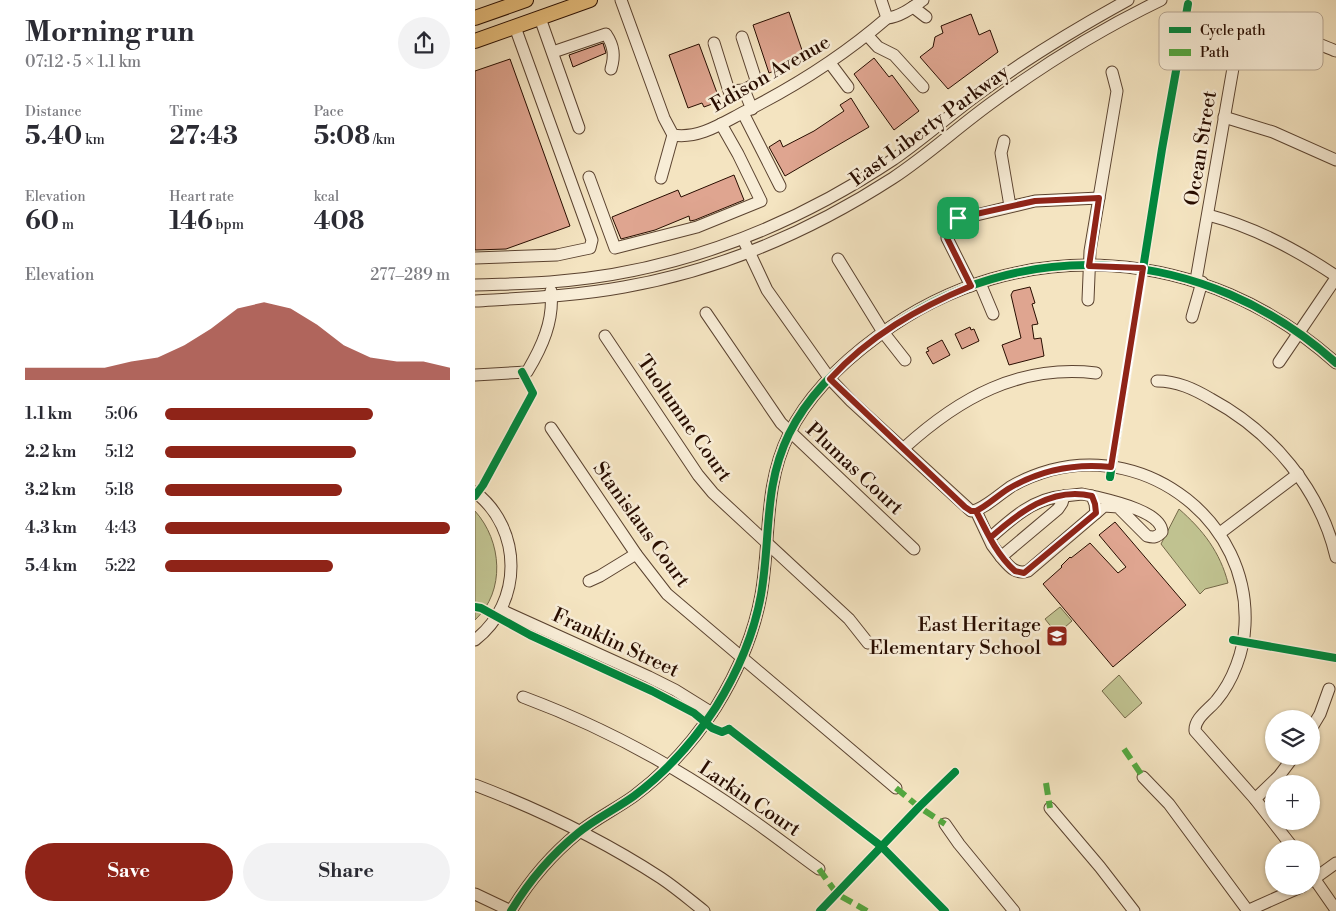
<!DOCTYPE html>
<meta charset="utf-8">
<style>
:root{--surface:#fff;--page:#f2f2f3;--text:#2b2b33;--muted:#7c7c81;--accent:#8f2418}
body{margin:0;font-family:"Libre Bodoni",serif;background:var(--page);color:var(--text);height:100vh;display:flex;flex-direction:column;font-size:19px;white-space:nowrap}
*{box-sizing:border-box;margin:0}
p{font-size:16px;color:var(--muted)}
.icon{flex:none;width:28px;height:28px;fill:none;stroke:currentColor;stroke-width:2;stroke-linecap:round;stroke-linejoin:round}
.map{position:relative;flex:1;overflow:hidden}
.panel{display:flex;flex-direction:column;background:var(--surface);width:475px}
.panel>*{flex:none}
.fabs{position:absolute;left:790px;top:710px;display:grid;gap:10px}
.fabs a{display:grid;place-items:center;width:55px;height:55px;border-radius:50%;background:var(--surface);box-shadow:0 1px 4px #0004;font-size:25px}
.pin{position:absolute;display:grid;place-items:center;width:42px;height:42px;color:#fff;margin:-21px;border-radius:10px;box-shadow:0 2px 8px #0006}
.round{display:grid;place-items:center;flex:none;width:52px;height:52px;border-radius:26px;background:var(--page)}
.overview{display:flex;align-items:center;justify-content:space-between;height:85px;padding:0 25px}
h1{font-size:28px;font-weight:700;line-height:38px}
.metrics{display:grid;grid-template-columns:repeat(3,1fr);gap:8px;height:85px;padding:5px 25px}
.metrics div{display:grid;align-content:center}
.metrics b{font-size:25px;font-weight:700}
.metrics small{font-size:14px;font-weight:400}
.metrics p{font-size:14px}
.chart{height:140px;padding:10px 25px}
.chart p{display:flex;justify-content:space-between}
.chart svg{width:100%;height:90px;margin-top:5px;fill:var(--accent);opacity:.7}
.cta{display:flex;gap:10px;margin-top:auto;padding:10px 25px}
.cta a{flex:1;height:58px;border-radius:30px;background:var(--accent);color:#fff;font-size:20px;font-weight:700;line-height:58px;text-align:center}
.cta a+a{background:var(--page);color:var(--text)}
ul{padding:0 25px;list-style:none;font-size:16px}
li{display:grid;grid-template-columns:80px 60px 1fr;align-items:center;height:38px}
li i{height:12px;border-radius:6px;background:var(--accent)}
main{display:flex;flex:1;min-height:0}
.map>svg:first-child{display:block}
</style>
<main>
<section class="panel">
<div class="overview"><div><h1>Morning run</h1><p>07:12 · 5 × 1.1 km</p></div><a class="round"><svg class="icon" aria-label="share" viewBox="0 0 24 24"><path d="M12 15V3M7 8l5-5 5 5M5 13v7h14v-7"/></svg></a></div>
<div class="metrics">
<div><p>Distance</p><b>5.40<small> km</small></b></div>
<div><p>Time</p><b>27:43</b></div>
<div><p>Pace</p><b>5:08<small> /km</small></b></div>
</div>
<div class="metrics">
<div><p>Elevation</p><b>60<small> m</small></b></div>
<div><p>Heart rate</p><b>146<small> bpm</small></b></div>
<div><p>kcal</p><b>408</b></div>
</div>
<div class="chart"><p><span>Elevation</span>277–289 m</p>
<svg viewBox="0 0 160 44" preserveAspectRatio="none"><path d="M0 44V38L10 38L20 38L30 38L40 35L50 33L60 27L70 19L80 9L90 6L100 9L110 17L120 27L130 33L140 35L150 35L160 38V44z"/></svg>
</div>
<ul>
<li><b>1.1 km</b>5:06<i style="width:73%"></i></li>
<li><b>2.2 km</b>5:12<i style="width:67%"></i></li>
<li><b>3.2 km</b>5:18<i style="width:62%"></i></li>
<li><b>4.3 km</b>4:43<i style="width:100%"></i></li>
<li><b>5.4 km</b>5:22<i style="width:59%"></i></li>
</ul>
<div class="cta"><a>Save</a><a>Share</a></div>
</section>
<div class="map">
<svg width="861" height="911" viewBox="0 0 861 911">
<rect width="100%" height="100%" fill="#f4e4c1"/>
<filter id="stains"><feTurbulence type="fractalNoise" baseFrequency=".004" numOctaves="4"/><feColorMatrix values="0 0 0 0 .2 0 0 0 0 .09 0 0 0 0 .02 0 0 0 .5 -.17"/></filter>
<radialGradient id="worn" r=".72"><stop offset=".6" stop-color="#630" stop-opacity="0"/><stop offset="1" stop-color="#630" stop-opacity=".3"/></radialGradient>
<g fill="#c0c290" stroke="#746848">
<path d="M704,509C728,530 745,552 753,583L730,589L725,594L686,544Z"/>
<path d="M0,511C27,541 31,591 0,620Z"/>
<path d="M585,607L597,621L582,634L570,619Z"/>
<path d="M644,675L667,703L650,718L627,691Z"/>
</g>
<g fill="#dfa590" stroke="#280d00">
<path d="M314,12L329,56L310,62L312,66L294,73L278,25Z"/>
<path d="M496,14L504,35L515,30L523,52L473,89L445,57L458,47L460,37L468,33L466,26Z"/>
<path d="M128,43L131,53L98,67L94,55Z"/>
<path d="M224,44L245,101L229,107L227,103L213,108L194,55Z"/>
<path d="M399,58L414,77L417,75L444,111L419,130L379,74Z"/>
<path d="M35,59L95,226L31,249L0,250V71Z"/>
<path d="M376,98L394,127L310,176L294,147L305,140L308,147L339,131L369,111L365,105Z"/>
<path d="M259,175L269,200L220,220L215,221L214,216L180,230L146,239L137,217L203,190L206,197Z"/>
<path d="M555,287L560,303L557,304L563,324L557,325L559,339L566,338L569,356L534,365L527,345L546,338L536,295L538,291Z"/>
<path d="M495,327L496,330L499,329L504,341L487,349L480,334Z"/>
<path d="M467,340L475,355L458,364L451,352L454,351L452,348Z"/>
<path d="M640,522L711,605L638,667L568,584L587,567L586,566L595,557L596,558L615,543L643,573L651,567L624,535Z"/>
</g>
<g fill="none" stroke-linecap="round" stroke-linejoin="round">
<g stroke="#5b4330" stroke-width="13">
<g id="minor">
<path d="M146,0L189,118L198,135"/>
<path d="M438,7L451,17"/>
<path d="M65,18L104,128"/>
<path d="M412,18C425,17 438,7 448,0"/>
<path d="M392,35L403,47L419,55L448,87"/>
<path d="M267,37L281,80L278,85L269,90"/>
<path d="M239,43L254,91L269,90L277,109"/>
<path d="M78,52L131,34C139,46 140,56 136,69"/>
<path d="M355,63L373,87"/>
<path d="M268,113L305,186"/>
<path d="M749,117L798,132L861,160"/>
<path d="M198,135C224,139 246,124 269,112C321,86 368,56 412,18L406,0"/>
<path d="M529,141L526,153L535,206"/>
<path d="M114,177L140,248L222,227L286,201L263,154L246,124"/>
<path d="M186,178L198,135"/>
<path d="M733,215C780,227 822,250 861,276"/>
<path d="M268,239L292,290L355,379L376,401L496,511C507,511 526,493 537,486C549,479 562,474 576,470C674,444 775,522 770,625C769,651 758,681 741,701C733,710 719,719 720,731L780,799L819,849"/>
<path d="M0,258L82,255L115,248L117,240L40,27"/>
<path d="M363,259L408,332L430,360"/>
<path d="M721,280L761,51L771,23C788,19 843,44 861,51"/>
<path d="M505,283L518,314"/>
<path d="M0,285C25,284 50,284 75,282C200,273 315,228 419,159C449,138 476,114 506,92C552,58 602,28 653,0"/>
<path d="M496,286L472,238V225L476,221L560,201L624,198"/>
<path d="M613,300L615,251L642,91L637,72"/>
<path d="M0,301C50,298 100,296 149,287C246,270 336,231 418,178C453,155 484,126 519,101C571,63 628,28 686,0"/>
<path d="M231,313L306,423L439,549"/>
<path d="M717,317L727,282"/>
<path d="M130,336L223,475L238,493L374,619L393,643"/>
<path d="M804,362L861,278"/>
<path d="M0,375L52,372C67,347 79,321 76,291"/>
<path d="M682,381C702,381 719,389 736,399C797,432 845,489 861,557"/>
<path d="M76,428L161,554L192,594L421,788"/>
<path d="M429,448C484,398 544,364 621,373"/>
<path d="M0,492C48,529 48,603 0,640"/>
<path d="M617,496C633,500 687,511 687,532C682,537 679,538 672,536L643,507L629,506L621,513"/>
<path d="M501,511L517,545L526,557L583,509L587,503L589,496C559,498 536,519 515,538"/>
<path d="M745,533L823,474"/>
<path d="M526,557C534,566 540,575 553,571L621,513L620,504L617,496L607,494L589,496"/>
<path d="M114,581L125,576L161,554"/>
<path d="M26,610L174,677L200,690L237,713"/>
<path d="M48,697C126,726 202,767 270,815C295,832 319,851 344,869"/>
<path d="M836,729L845,714L854,689"/>
<path d="M668,777L694,804L773,911"/>
<path d="M0,785C63,809 129,841 186,878C201,888 215,900 229,911"/>
<path d="M780,799L804,776L819,756"/>
<path d="M575,808L625,867L659,911"/>
<path d="M470,824L484,844L539,911"/>
<path d="M836,874L861,910"/>
<path d="M836,881L861,863"/>
<path d="M0,894L36,911"/>
<path d="M36,911C54,881 76,855 103,833C120,819 141,809 159,796C191,772 219,741 241,707C262,673 279,634 286,595C296,539 288,487 314,434C333,395 369,361 403,336C545,230 732,246 861,363"/>
<path d="M772,911L828,886"/>
</g>
</g>
<g stroke="#280d00" stroke-width="16">
<g id="major">
<path d="M0,18L51,0"/>
<path d="M0,41L115,0"/>
</g>
</g>
<use href="#minor" stroke="#f8edd7" stroke-width="11"/>
<use href="#major" stroke="#eac280" stroke-width="14"/>
<g stroke="#53a840" stroke-width="6" stroke-dasharray="12 6" stroke-linecap="butt">
<path d="M649,749L668,777"/>
<path d="M571,783L575,808"/>
<path d="M421,788L444,807L470,824"/>
<path d="M344,869L362,894L392,911"/>
</g>
<g stroke="#f8edd7" stroke-width="11">
<g id="cycleway">
<path d="M635,477L687,149L713,4"/>
<path d="M0,496L8,485L58,393L47,372"/>
<path d="M0,607L6,608L55,635L177,691L219,713L237,728L247,732L254,729"/>
<path d="M758,640L861,658"/>
<path d="M254,729L406,846L470,911"/>
<path d="M36,911C54,881 76,855 103,833C120,819 141,809 159,796C191,772 219,741 241,707C262,673 279,634 286,595C296,539 288,487 314,434C333,395 369,361 403,336C545,230 732,246 861,363"/>
<path d="M345,911L444,807L480,772"/>
</g>
</g>
<use href="#cycleway" stroke="#00873e" stroke-width="8"/>
</g>
<g fill="none" stroke-linecap="round" stroke-linejoin="round">
<g stroke="#fff" stroke-width="10">
<path id="route" d="M483,218L472,225V238L496,286C443,308 394,336 355,379L490,507L496,511H501C512,533 522,555 540,571L549,573L621,513L620,504L617,496C577,486 543,513 515,538L501,511C512,506 522,496 533,489C565,470 599,463 636,467L668,268L614,266L624,198L560,201L483,218"/>
</g>
<use href="#route" stroke="#8f2418" stroke-width="6"/>
</g>
<defs>
<g id="school-square" transform="scale(1.125)"><rect x="-9" y="-9" width="18" height="18" rx="4" fill="#8f2418" stroke="#f8edd7"/><path d="M0-5L7-2L0 1L-7-2ZM-4 1L0 2.5L4 1V4Q0 6-4 4Z" fill="#fff"/></g>
</defs>
<g fill-rule="evenodd">
<use href="#school-square" x="582" y="636"/>
</g>
<g text-anchor="middle" stroke-width="5" stroke-linejoin="round" paint-order="stroke">
<g font-size="20" fill="#280d00" stroke="#f8edd7">
<text transform="translate(295 73) rotate(-30)" y="7">Edison Avenue</text>
<text transform="translate(454 125) rotate(-36)" y="7">East Liberty Parkway</text>
<text transform="translate(725 148) rotate(-81)" y="7">Ocean Street</text>
<text transform="translate(210 418) rotate(55)" y="7">Tuolumne Court</text>
<text transform="translate(380 468) rotate(43)" y="7">Plumas Court</text>
<text transform="translate(167 524) rotate(54)" y="7">Stanislaus Court</text>
<text transform="translate(141 642) rotate(25)" y="7">Franklin Street</text>
<text transform="translate(275 798) rotate(34)" y="7">Larkin Court</text>
</g>
<g font-size="20" fill="#280d00" stroke="#f8edd7" text-anchor="end">
<text x="566" y="631">East Heritage<tspan x="566" dy="23">Elementary School</tspan></text>
</g>
</g>
<rect x="684" y="12" width="164" height="58" rx="8" fill="#f8edd7" stroke="#baaa96" stroke-width="1"/>
<rect x="694" y="27" width="22" height="6" fill="#00873e"/>
<rect x="694" y="49" width="22" height="7" fill="#53a840"/>
<g font-size="14" fill="#280d00">
<text x="725" y="35">Cycle path</text>
<text x="725" y="57">Path</text>
</g>
<rect width="100%" height="100%" filter="url(#stains)"/>
<rect width="100%" height="100%" fill="url(#worn)"/>
</svg>
<div class="fabs">
<a><svg class="icon" aria-label="layers" viewBox="0 0 24 24"><path d="M12 4l9 5-9 5-9-5zM3 14l9 5 9-5"/></svg></a>
<a>+</a>
<a>−</a>
</div>
<div class="pin" style="left:483px;top:218px;background:#1e9e55"><svg class="icon" aria-label="arrive" viewBox="0 0 24 24"><path d="M6 21V4h12l-3 4 3 4H6"/></svg></div>
</div>
</main>
